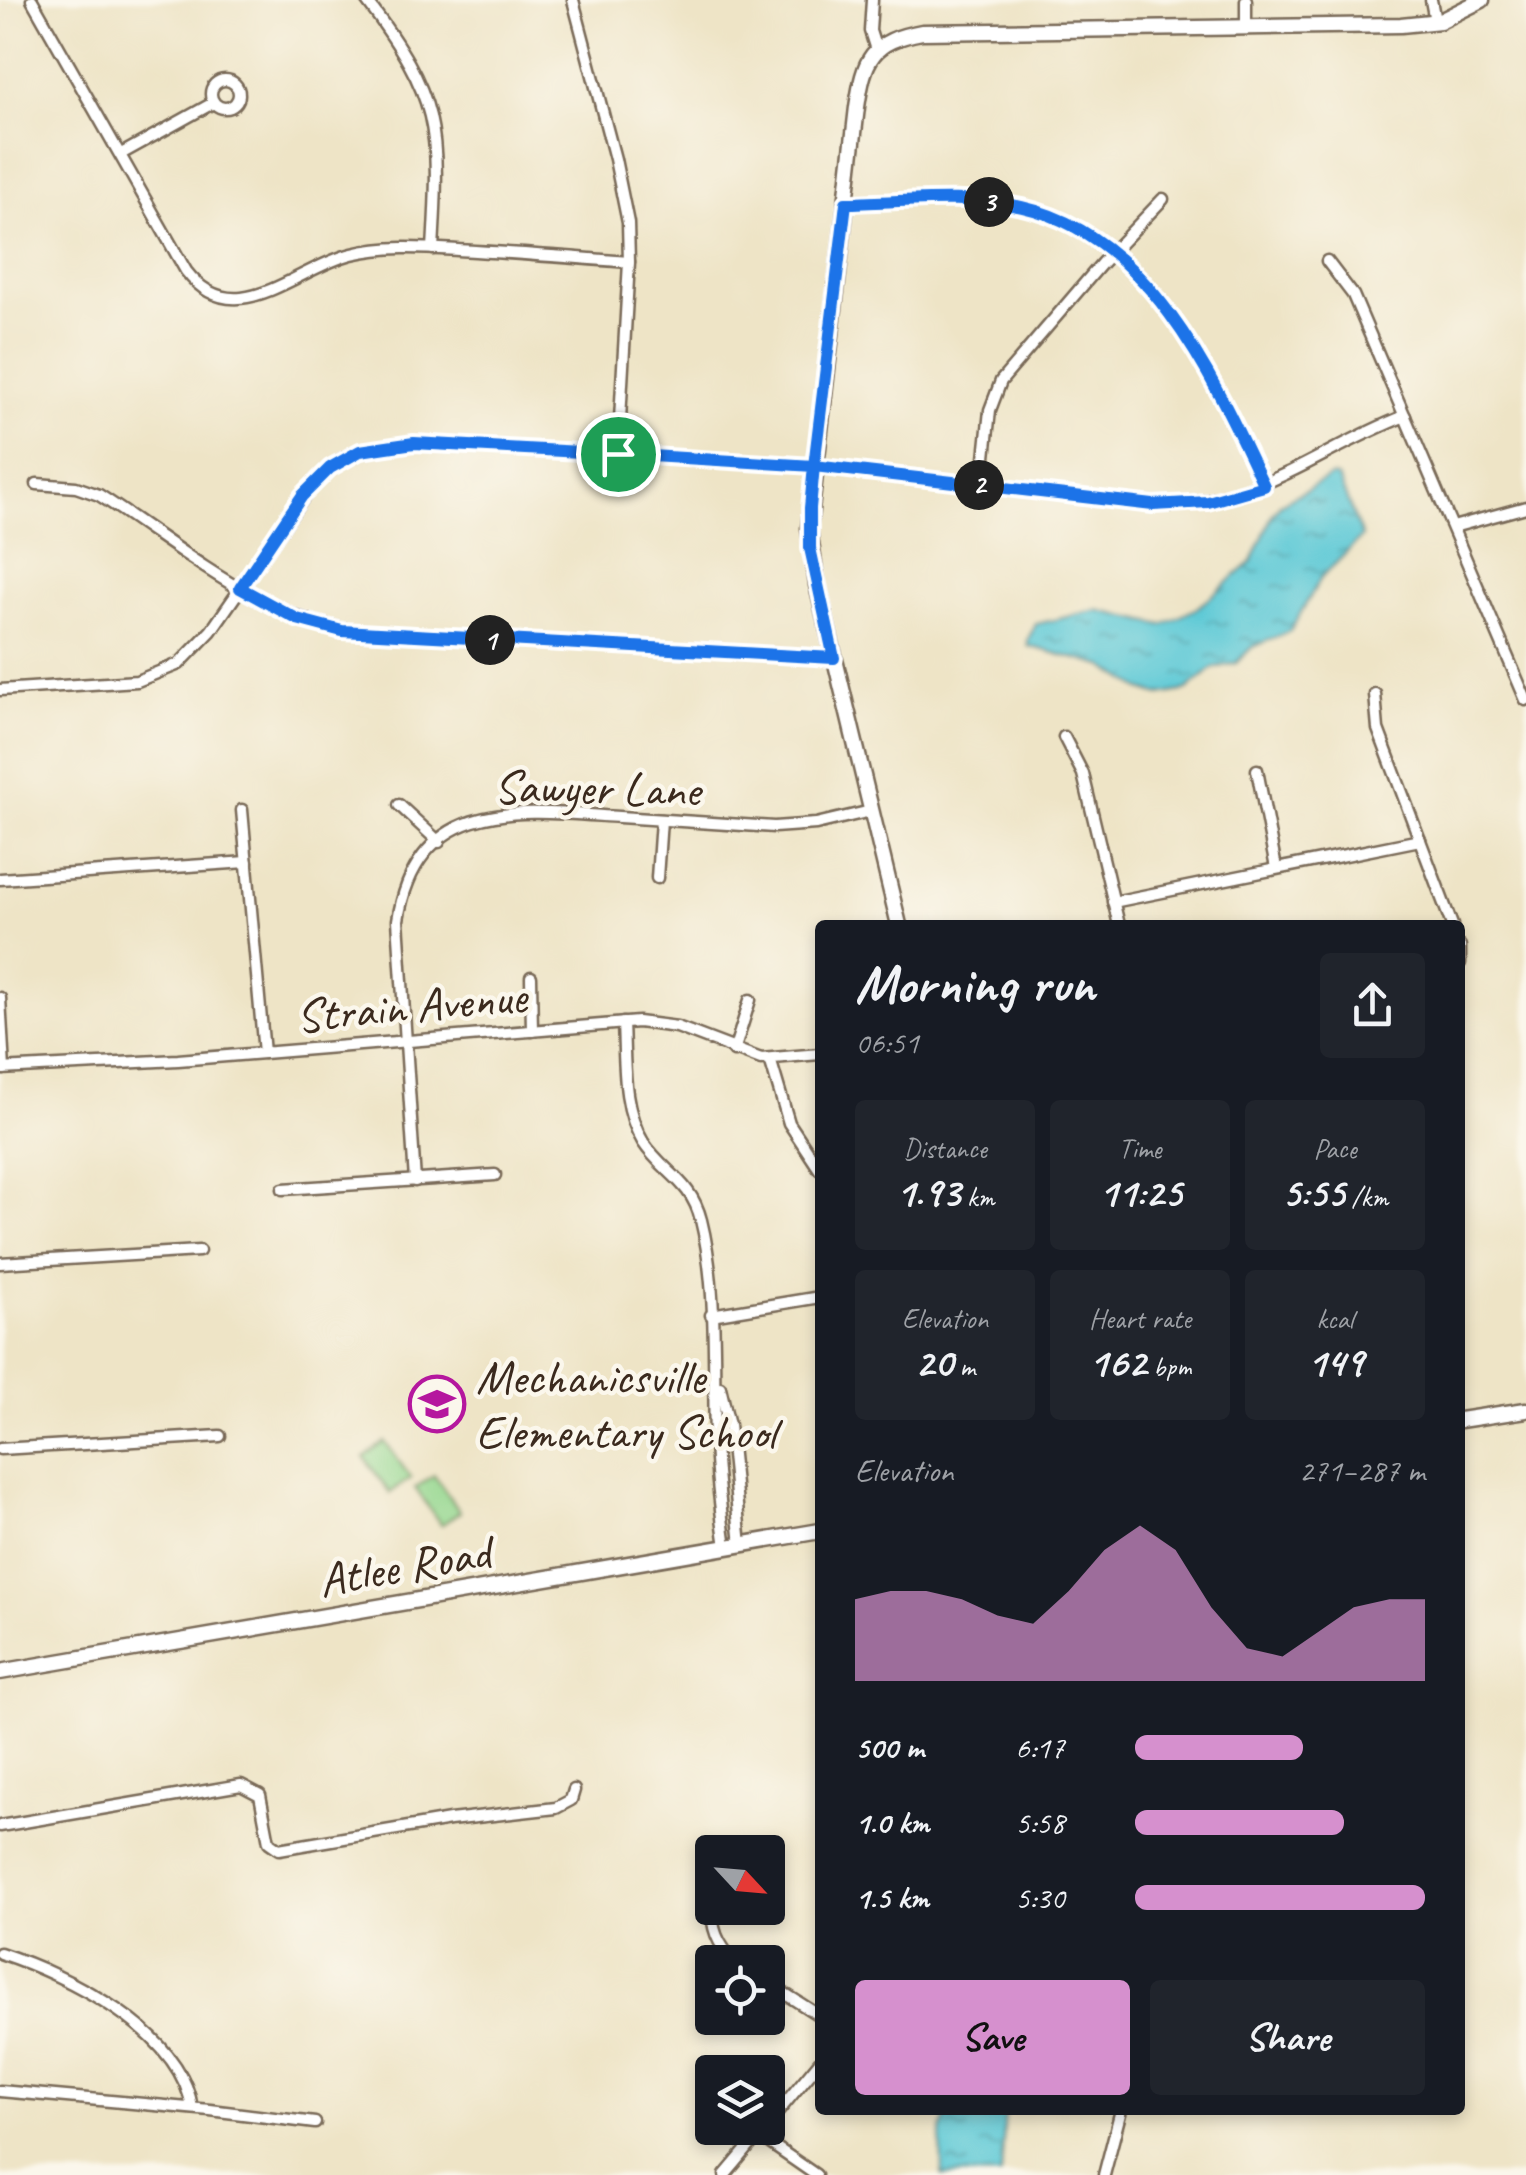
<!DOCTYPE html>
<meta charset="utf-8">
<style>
:root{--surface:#171b24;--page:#20242c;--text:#f1f3f6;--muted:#9ea1a6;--accent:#d690ce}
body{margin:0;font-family:Caveat,sans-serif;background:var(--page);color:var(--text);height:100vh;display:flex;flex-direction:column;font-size:38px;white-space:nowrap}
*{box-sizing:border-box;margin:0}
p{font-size:32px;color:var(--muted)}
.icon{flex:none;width:55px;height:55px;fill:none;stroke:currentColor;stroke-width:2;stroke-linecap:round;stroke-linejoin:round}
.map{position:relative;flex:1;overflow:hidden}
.side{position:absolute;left:815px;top:920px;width:650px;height:1195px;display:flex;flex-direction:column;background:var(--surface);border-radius:10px;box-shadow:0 5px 15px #0003}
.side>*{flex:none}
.needle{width:65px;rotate:116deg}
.tools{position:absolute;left:695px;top:1835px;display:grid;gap:20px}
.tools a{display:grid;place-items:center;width:90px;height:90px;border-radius:10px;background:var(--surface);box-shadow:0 5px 15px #0003;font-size:50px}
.pin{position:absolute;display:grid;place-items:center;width:85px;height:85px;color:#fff;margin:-42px;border:5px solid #fff;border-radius:50%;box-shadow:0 2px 10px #0007}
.km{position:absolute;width:50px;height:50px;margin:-25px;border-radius:50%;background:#222;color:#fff;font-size:28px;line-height:50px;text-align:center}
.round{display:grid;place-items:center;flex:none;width:105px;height:105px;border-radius:10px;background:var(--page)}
.summary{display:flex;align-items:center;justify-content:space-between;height:170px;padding:0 40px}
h1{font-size:55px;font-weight:700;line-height:75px}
.figures{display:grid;grid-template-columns:repeat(3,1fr);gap:15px;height:170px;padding:10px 40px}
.figures div{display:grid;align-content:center;border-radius:10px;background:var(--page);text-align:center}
.figures b{font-size:42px;font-weight:700}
.figures small{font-size:28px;font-weight:400}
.figures p{font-size:28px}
.chart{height:280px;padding:20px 40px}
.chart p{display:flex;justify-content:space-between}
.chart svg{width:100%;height:180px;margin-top:10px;fill:var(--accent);opacity:.7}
.action{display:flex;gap:20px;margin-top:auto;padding:20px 40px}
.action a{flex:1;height:115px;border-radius:10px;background:var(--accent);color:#111;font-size:40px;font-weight:700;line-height:115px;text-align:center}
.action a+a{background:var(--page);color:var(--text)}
ul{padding:0 40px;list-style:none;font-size:32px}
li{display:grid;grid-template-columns:160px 120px 1fr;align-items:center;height:75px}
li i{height:25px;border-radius:12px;background:var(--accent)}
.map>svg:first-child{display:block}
</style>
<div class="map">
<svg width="1526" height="2175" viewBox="0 0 1526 2175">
<defs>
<pattern id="water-ripples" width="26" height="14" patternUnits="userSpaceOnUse" patternTransform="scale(2.5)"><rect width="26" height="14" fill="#5dc9d6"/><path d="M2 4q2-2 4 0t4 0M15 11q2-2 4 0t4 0" fill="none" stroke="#4ea3ad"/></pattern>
</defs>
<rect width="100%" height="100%" fill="#fbf7ec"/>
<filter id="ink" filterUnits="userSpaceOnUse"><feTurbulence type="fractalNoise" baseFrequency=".01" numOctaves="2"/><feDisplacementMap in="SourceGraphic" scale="20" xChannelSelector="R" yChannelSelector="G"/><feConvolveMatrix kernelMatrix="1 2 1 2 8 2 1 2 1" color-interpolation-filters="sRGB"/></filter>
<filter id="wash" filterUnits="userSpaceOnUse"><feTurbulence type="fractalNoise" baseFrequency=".0048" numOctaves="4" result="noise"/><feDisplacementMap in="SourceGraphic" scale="40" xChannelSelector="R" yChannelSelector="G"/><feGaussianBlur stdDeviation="2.25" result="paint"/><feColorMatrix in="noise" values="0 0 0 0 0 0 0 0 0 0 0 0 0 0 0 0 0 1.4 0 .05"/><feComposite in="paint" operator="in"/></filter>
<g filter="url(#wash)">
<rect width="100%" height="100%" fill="#eee4c6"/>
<g fill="#95d78f" stroke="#688056" stroke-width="2.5">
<path d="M385,1442L411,1478L390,1493L364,1457Z"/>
<path d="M434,1475L460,1512L441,1525L415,1488Z"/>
</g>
<g fill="url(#water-ripples)" stroke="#4c7a7a" stroke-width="2.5">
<path d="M1332,476L1338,478L1362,537L1321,578L1290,631L1252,647L1236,663L1213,668L1187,690L1160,695L1141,689L1103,666L1028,646V639L1036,624L1097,610L1163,625L1197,608L1252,562L1272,515L1280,504Z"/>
<path d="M949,2110H1005L1001,2175H942L941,2132Z"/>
</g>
</g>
<g filter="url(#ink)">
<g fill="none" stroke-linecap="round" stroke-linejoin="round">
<g stroke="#7a6b59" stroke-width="15">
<g id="street">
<path d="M32,0L186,271C235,335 295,268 352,254C392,244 434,249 475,251C526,254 578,258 629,262"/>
<path d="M366,0C440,98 440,128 433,249"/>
<path d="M573,0L615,159L628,223L629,262L618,454"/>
<path d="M872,0L870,31L876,50"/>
<path d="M1246,0V27"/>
<path d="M1431,0L1435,21"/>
<circle cx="225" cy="94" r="14"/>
<path d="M121,154L213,103"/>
<path d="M846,203C903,203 965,194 1022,207C1149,234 1214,380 1264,485"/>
<path d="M1327,261L1353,295L1526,700"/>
<path d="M37,484L76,487L99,495C183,549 264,623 366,633L834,658"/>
<path d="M982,486L990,410L1001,381L1102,263L1163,199"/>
<path d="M1453,527L1526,507"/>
<path d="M0,690L137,681L179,664L211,631L315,481L342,459L360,451L415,443L815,466L1153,505C1258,507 1313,452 1405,416"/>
<path d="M1375,694L1378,729L1452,925"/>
<path d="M1064,737L1083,774L1119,925"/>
<path d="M1257,770L1276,868"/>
<path d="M399,805L439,842"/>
<path d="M242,810L264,1053"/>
<path d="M657,878L661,820"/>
<path d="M0,879L247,862"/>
<path d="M1113,902L1420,840"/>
<path d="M1460,946V963"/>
<path d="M531,977L532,1031"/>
<path d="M0,998L4,1069"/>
<path d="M623,1023C625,1062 622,1108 643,1142C663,1173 691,1180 701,1220C718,1288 713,1371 715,1441C716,1476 721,1512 726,1547"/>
<path d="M734,1051L750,1000"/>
<path d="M770,1059L789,1123L820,1170"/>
<path d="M0,1069L178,1060L638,1022L677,1027L761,1059L820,1054"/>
<path d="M415,1181L398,920C418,794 524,811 619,817C671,820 722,824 774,827L816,824L871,811"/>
<path d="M283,1189L495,1175"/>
<path d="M0,1263L199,1251"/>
<path d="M711,1315L820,1297"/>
<path d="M720,1387L729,1425L741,1545"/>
<path d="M0,1449L220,1436"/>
<path d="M0,1826L241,1785L260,1795L269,1842L279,1849L450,1820L556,1808L571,1800L574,1790"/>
<path d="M712,1903C711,1928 717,1944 735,1962"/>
<path d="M0,1953C67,1975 181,2031 192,2108"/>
<path d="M768,1983L820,2016"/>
<path d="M0,2091L210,2110L315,2123"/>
<path d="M768,2124L820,2061"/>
<path d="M758,2135L816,2175"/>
<path d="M725,2175L763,2130"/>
<path d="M1104,2175L1121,2110"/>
</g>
</g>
<g stroke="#7a6b59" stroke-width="19">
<g id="secondary">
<path d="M899,925L817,585L809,528L857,107C864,59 871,41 922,32L1401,25L1440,21L1482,0"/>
<path d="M1460,1420L1526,1410"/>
<path d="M0,1672L820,1531"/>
</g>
</g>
<use href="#street" stroke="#fff" stroke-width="10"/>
<use href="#secondary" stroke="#fff" stroke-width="14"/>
</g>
</g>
<g fill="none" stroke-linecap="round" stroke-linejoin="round" filter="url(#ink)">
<g stroke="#fff" stroke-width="20">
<path id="route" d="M618,454L414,443L360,451L330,468L302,496L240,588L297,619L342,631L834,658L810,548V508L814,466L1153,505L1208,502L1264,486C1214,379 1149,235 1022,207C965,194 903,202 846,203L814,466L618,454"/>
</g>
<use href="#route" stroke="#1a73e8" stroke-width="12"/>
</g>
<defs>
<g id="school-ring" transform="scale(2.875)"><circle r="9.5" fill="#fbf7ec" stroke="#b5179e" stroke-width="1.5"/><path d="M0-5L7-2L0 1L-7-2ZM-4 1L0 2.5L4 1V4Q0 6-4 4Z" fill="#b5179e"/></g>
</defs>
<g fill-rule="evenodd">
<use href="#school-ring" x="437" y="1404"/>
</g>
<g text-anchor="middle" stroke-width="9" stroke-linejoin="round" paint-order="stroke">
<g font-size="48" fill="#3b2a1e" stroke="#fbf7ec">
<text transform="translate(597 787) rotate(1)" y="17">Sawyer Lane</text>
<text transform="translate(411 1005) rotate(-5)" y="17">Strain Avenue</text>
<text transform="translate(404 1565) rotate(-10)" y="17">Atlee Road</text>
</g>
<g font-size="48" fill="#3b2a1e" stroke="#fbf7ec" text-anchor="start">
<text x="476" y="1393">Mechanicsville<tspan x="476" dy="55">Elementary School</tspan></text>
</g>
</g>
</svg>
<div class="tools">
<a><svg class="needle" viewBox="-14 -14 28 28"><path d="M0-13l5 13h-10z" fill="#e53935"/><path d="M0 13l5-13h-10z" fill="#9ea1a6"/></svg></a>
<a><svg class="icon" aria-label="locate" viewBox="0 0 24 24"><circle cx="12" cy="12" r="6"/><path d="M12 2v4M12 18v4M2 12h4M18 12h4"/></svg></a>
<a><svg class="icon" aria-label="layers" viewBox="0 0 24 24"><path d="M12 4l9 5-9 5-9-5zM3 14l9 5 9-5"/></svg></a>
</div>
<div class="pin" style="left:618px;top:454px;background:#1e9e55"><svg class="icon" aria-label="arrive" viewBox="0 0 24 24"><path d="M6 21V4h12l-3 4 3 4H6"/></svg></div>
<b class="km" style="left:490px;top:640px">1</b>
<b class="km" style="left:979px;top:485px">2</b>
<b class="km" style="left:989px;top:202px">3</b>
<section class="side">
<div class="summary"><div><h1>Morning run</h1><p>06:51</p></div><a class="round"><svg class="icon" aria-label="share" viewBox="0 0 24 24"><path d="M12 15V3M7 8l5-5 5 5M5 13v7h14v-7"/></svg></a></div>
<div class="figures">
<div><p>Distance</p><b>1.93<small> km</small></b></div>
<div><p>Time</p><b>11:25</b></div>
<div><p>Pace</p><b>5:55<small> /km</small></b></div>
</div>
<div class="figures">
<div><p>Elevation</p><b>20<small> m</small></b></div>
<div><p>Heart rate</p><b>162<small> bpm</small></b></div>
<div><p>kcal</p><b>149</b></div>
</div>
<div class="chart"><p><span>Elevation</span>271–287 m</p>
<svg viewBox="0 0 160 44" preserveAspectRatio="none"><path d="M0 44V24L10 22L20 22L30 24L40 28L50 30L60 22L70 12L80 6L90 12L100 26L110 36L120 38L130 32L140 26L150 24L160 24V44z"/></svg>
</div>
<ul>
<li><b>500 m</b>6:17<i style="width:58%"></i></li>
<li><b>1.0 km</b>5:58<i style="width:72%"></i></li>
<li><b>1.5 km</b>5:30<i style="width:100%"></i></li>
</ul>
<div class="action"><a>Save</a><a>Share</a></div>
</section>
</div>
